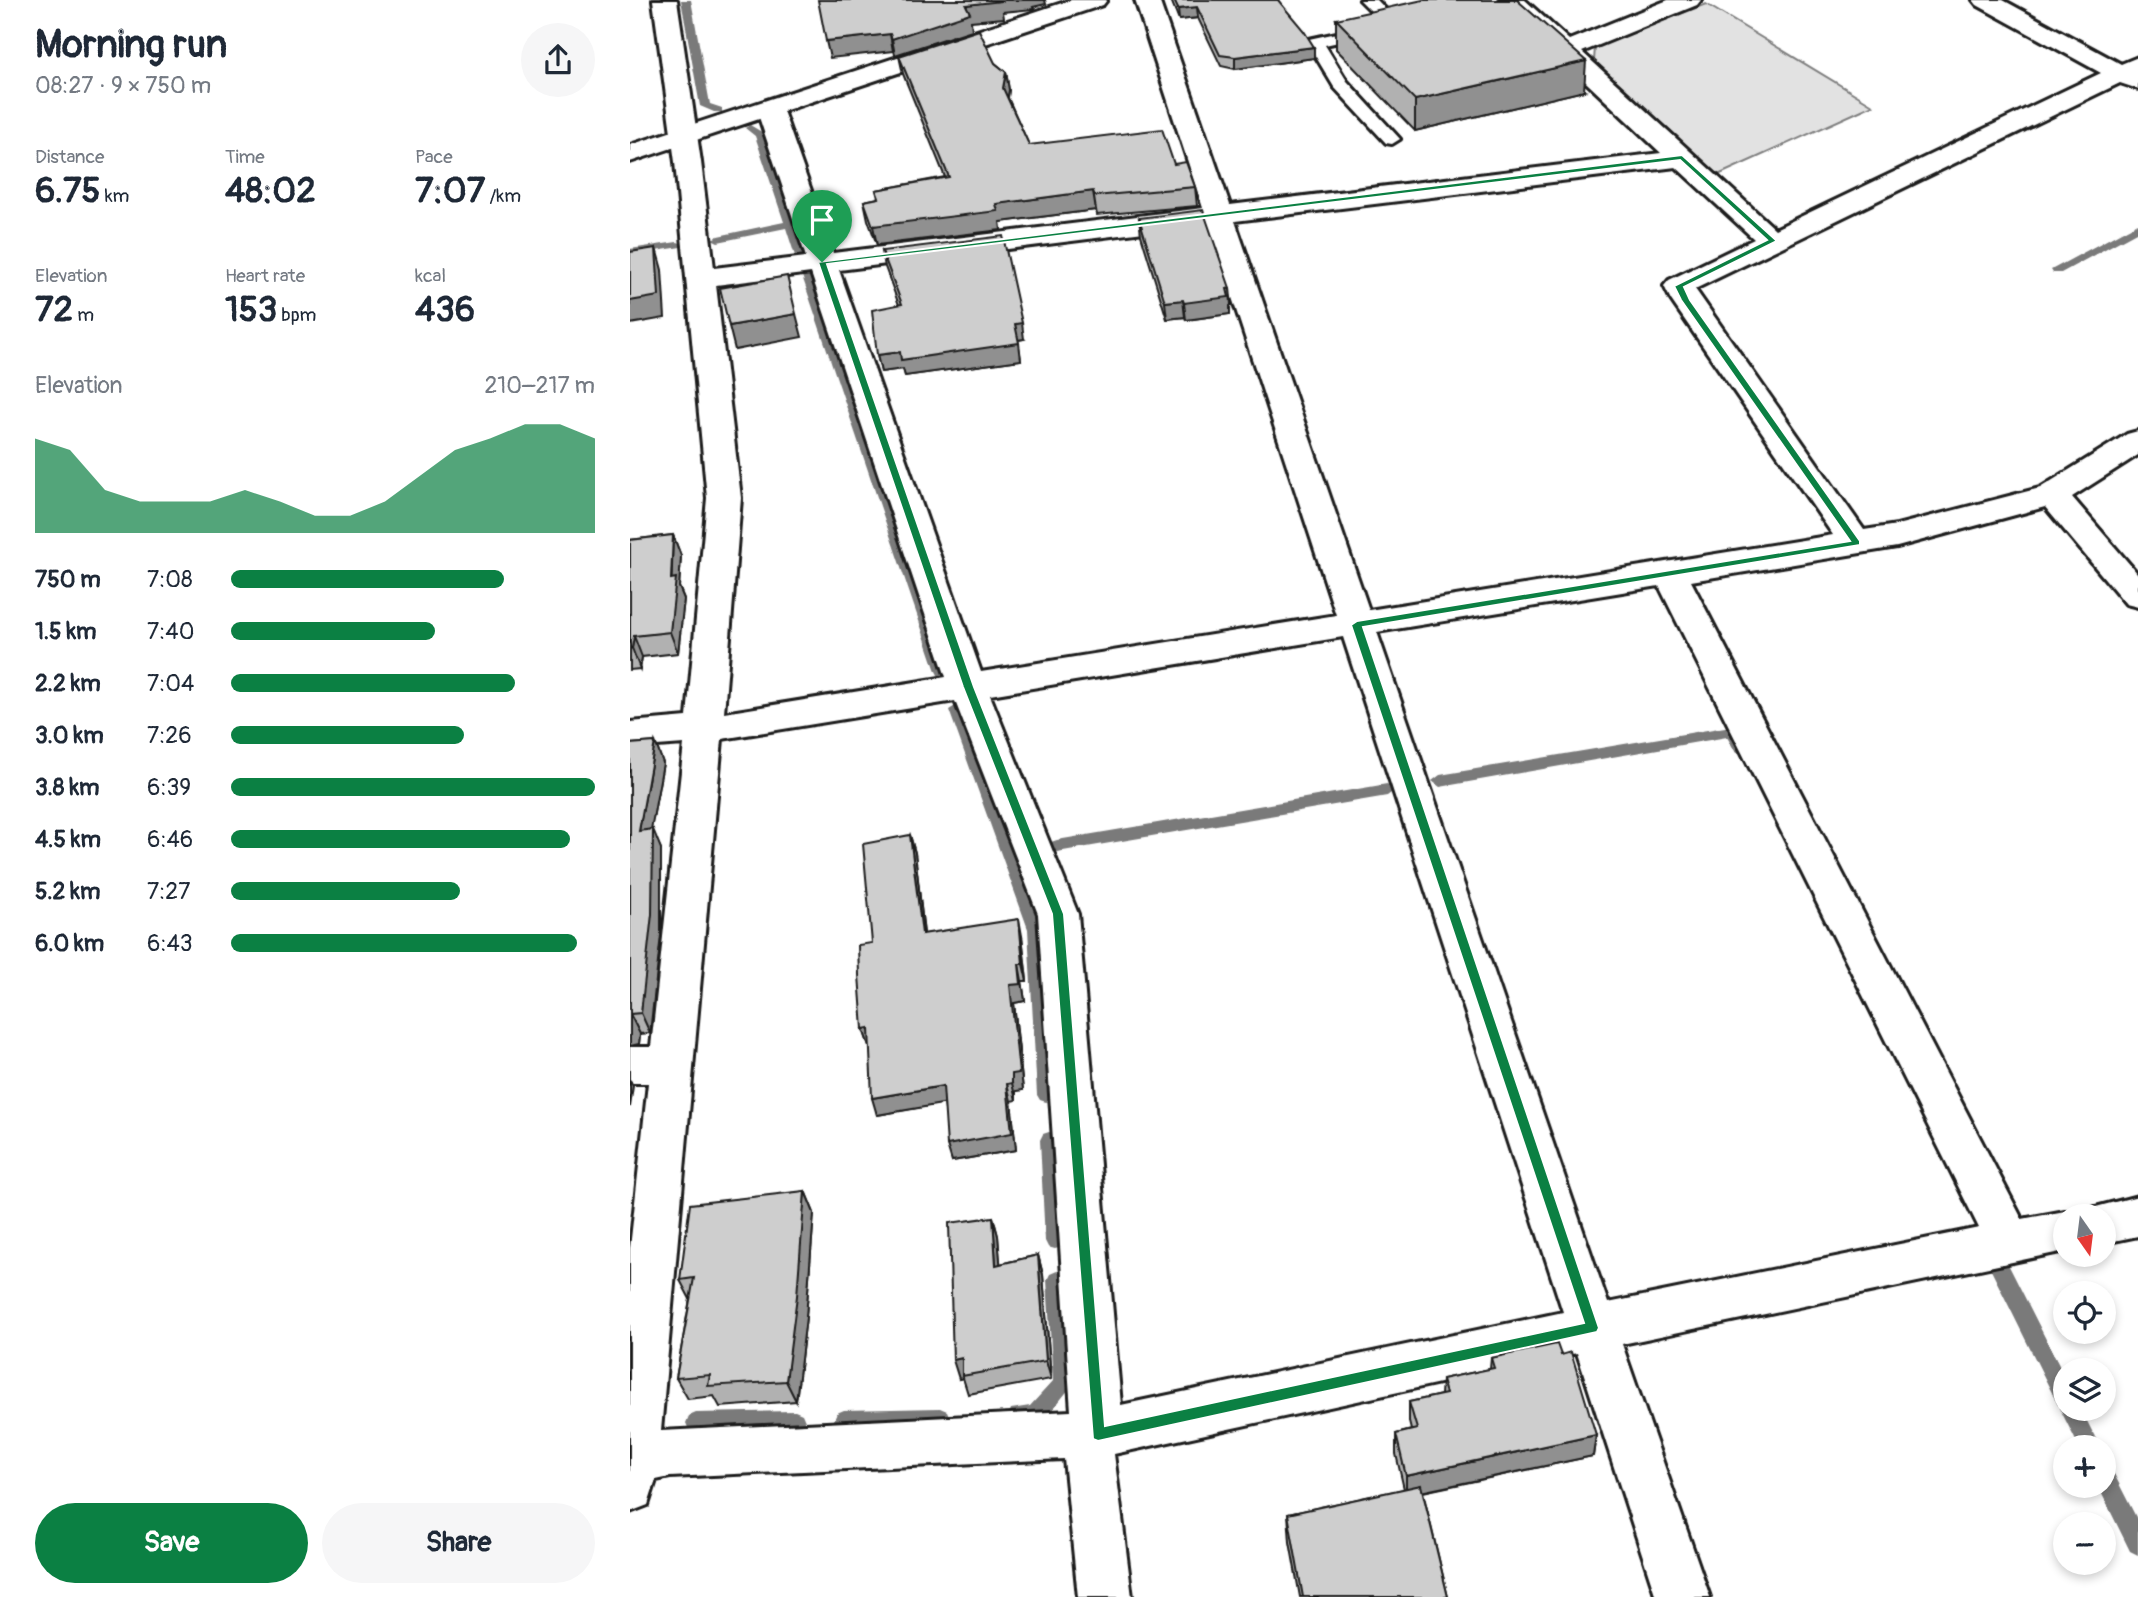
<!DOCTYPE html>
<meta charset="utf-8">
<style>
:root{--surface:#fff;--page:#f6f6f7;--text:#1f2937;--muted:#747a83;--accent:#0b8043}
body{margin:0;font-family:Pangolin,sans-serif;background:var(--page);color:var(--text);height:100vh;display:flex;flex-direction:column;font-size:26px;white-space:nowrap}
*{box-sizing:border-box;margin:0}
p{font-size:23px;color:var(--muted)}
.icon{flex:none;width:38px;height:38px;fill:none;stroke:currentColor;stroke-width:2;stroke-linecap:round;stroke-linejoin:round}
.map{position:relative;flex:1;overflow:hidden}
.drawer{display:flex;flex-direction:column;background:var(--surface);width:630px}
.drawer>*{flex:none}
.needle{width:46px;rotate:166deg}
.buttons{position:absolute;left:1423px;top:1204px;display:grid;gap:14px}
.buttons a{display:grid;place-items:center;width:63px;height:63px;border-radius:50%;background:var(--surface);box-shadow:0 4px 10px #0003;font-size:35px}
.pin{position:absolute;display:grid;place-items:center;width:60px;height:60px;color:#fff;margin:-72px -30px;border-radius:50% 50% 50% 0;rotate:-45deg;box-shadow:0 0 7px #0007}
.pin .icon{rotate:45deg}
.round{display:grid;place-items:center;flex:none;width:74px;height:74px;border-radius:37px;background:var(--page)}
.head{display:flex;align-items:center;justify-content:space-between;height:119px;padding:0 35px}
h1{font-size:38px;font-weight:700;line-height:52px}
.metrics{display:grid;grid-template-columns:repeat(3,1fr);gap:10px;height:119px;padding:7px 35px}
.metrics div{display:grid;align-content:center}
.metrics b{font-size:35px;font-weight:700}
.metrics small{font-size:19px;font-weight:400}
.metrics p{font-size:19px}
.chart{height:196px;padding:14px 35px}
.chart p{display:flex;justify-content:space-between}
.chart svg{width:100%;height:126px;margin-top:7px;fill:var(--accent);opacity:.7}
.action{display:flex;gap:14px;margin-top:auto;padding:14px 35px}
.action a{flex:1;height:80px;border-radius:42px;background:var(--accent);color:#fff;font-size:28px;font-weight:700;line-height:80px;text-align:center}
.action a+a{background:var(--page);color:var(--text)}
ul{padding:0 35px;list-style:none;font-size:23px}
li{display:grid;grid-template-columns:112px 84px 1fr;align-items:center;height:52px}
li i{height:18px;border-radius:9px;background:var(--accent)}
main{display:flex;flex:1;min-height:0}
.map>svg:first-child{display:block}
</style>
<main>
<section class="drawer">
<div class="head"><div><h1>Morning run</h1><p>08:27 · 9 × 750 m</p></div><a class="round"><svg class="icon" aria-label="share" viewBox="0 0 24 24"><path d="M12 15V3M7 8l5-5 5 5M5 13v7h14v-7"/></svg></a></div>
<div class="metrics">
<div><p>Distance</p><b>6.75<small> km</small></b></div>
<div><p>Time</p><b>48:02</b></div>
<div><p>Pace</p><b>7:07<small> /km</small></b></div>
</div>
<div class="metrics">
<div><p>Elevation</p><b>72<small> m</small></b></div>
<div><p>Heart rate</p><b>153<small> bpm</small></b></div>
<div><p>kcal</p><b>436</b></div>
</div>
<div class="chart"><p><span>Elevation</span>210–217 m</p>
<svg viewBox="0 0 160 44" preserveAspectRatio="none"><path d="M0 44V11L10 15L20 29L30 33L40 33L50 33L60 29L70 33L80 38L90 38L100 33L110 24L120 15L130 11L140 6L150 6L160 11V44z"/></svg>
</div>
<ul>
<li><b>750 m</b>7:08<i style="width:75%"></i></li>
<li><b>1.5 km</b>7:40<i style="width:56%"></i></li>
<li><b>2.2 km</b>7:04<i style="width:78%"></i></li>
<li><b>3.0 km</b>7:26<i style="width:64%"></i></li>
<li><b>3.8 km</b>6:39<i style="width:100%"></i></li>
<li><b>4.5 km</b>6:46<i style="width:93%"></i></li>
<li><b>5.2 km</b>7:27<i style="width:63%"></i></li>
<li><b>6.0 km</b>6:43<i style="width:95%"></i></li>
</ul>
<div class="action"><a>Save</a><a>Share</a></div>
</section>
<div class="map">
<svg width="1508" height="1597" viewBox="0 0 1508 1597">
<rect width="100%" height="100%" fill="#fff"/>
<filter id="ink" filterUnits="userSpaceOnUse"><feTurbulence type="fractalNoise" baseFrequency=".0143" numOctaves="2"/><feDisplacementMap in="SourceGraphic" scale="14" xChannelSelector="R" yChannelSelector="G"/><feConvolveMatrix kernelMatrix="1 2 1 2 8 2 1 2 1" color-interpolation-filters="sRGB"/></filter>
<g filter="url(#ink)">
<path fill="#e2e2e2" stroke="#7f7f7f" stroke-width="2" d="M1076,4L1243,105L1088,175L964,61L965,47Z"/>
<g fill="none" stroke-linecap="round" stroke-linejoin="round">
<g fill="#7a7a7a" fill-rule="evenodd">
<path d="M51,0H61L80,104L92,108V112H84L70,106Z"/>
<path d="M120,125L135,134L178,259L176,261H168L166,259L156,228L88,242L82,239L88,236L154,222L125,136L115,128Z"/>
<path d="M1508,223V231L1431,273H1423L1421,270Z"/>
<path d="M47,242L51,243V247L0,255V249Z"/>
<path d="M177,269L183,273L320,671L318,675H308L306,671L171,273Z"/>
<path d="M327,705L335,710L414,929L425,1095L422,1100L416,1102L410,1100L407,1095L398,929L319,710Z"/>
<path d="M1101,726L1106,727L1119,749L1116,753H1106L1097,737L810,787L802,781L810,775Z"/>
<path d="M757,784L765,790L757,796L427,852L421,850L419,846L421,842L427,840Z"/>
<path d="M419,1132L425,1134L428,1140L435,1241L432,1247L425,1249L418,1247L415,1241L410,1140L413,1134Z"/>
<path d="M1368,1255L1375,1258L1435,1377V1409H1451L1470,1447H1449L1430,1409L1431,1406L1428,1405L1358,1264L1361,1258Z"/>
<path d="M427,1271L434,1274L437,1280L443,1384L412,1423C402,1427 391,1427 381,1423L378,1416L381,1409L400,1406L423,1381L417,1280L420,1274Z"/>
<path d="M310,1408L317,1411L320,1418L317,1425L310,1428L214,1430L207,1427L204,1420L207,1413L214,1410Z"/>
<path d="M165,1411L172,1414L175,1421L172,1428L165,1431L66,1433L59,1430L56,1423L59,1416L66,1413Z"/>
<path d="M1474,1465L1481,1468L1508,1521V1555L1500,1551L1468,1486H1474Z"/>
</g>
<g stroke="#1c1c1c" stroke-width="6">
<g id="lane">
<path d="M730,0H747L772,26L769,29H759Z"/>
<path d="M739,26L747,31L745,34L695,45L717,81L770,139L762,144L756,143L704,87L677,42L679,39Z"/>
</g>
</g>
<g stroke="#1c1c1c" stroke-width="6">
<g id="street">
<path d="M23,0H47L71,162L84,268L176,257L126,108L130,103L139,100L148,103L152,108L203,253L573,208L505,0H529L600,205L1031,153L869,0H895L939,40L1038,0H1071L1067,5L952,52L1145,229L1471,73L1347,5L1343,0H1373L1491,64L1508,57V89L1490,83L1065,289L1234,530L1267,525L1410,488L1497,434L1508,431V455L1442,497L1508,574V607L1496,604L1415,507L1267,547L1061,581L1392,1219L1435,1211L1451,1216H1435V1251L992,1344L1080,1597H1026L947,1353L484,1454L502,1597H448L434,1459L40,1477L26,1480L18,1505L0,1512V1248L18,1083H0V1047H21L54,744L0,748V722L57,717L77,498L45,162ZM1046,167L1124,239L1039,280L1034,286L1041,300L1203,535L739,610L605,221ZM578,224L706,615L351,672L209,270ZM181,273L316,677L94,713L111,498L86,285ZM1029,586L1349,1228L978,1303L747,632ZM713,637L933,1312L491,1405L448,914L360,695ZM325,701L408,914L441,1411L31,1431L92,739Z"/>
<path d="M1508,1196V1236L1474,1243V1216H1454L1458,1209Z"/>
</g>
</g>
<g stroke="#1c1c1c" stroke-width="6">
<path id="secondary" d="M441,0H477L473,5L0,162V145Z"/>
</g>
<use href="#lane" fill="#fff" fill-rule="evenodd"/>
<use href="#street" fill="#fff" fill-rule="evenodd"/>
<use href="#secondary" fill="#fff" fill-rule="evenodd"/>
</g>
<g fill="#b1b1b1" stroke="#1c1c1c" stroke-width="2">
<path d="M541,0H648L684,58L605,69L591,66L568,18L549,20Z"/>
<path d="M706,19L954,91L785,131L706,49Z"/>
<path d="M269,56L365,63L376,72L379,90L378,98L399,145L544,164L565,187L567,206L467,215L466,210L370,222L371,230L247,245L238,220L234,201L248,198L246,190L315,177L273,74Z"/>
<path d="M509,218L600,288L601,305L600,306V314L556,320L555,317L537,319L511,235Z"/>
<path d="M252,251L394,339L388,340L391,360L275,376L273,369L251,372L247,355L269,305L255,267Z"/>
<path d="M43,535L51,556L49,587L54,599L48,653L12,657L10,669L0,670V540Z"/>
<path d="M25,742L33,763L21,829L31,849V935L20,1033L10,1034L9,1044L0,1046V744Z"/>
<path d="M280,835L285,853L294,934L392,936L397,981H392L395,1001L384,1003L393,1090L386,1091V1100L381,1101L386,1150L322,1161L314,1103L247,1115L240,1046H239L233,1029L242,943Z"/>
<path d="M175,1191L184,1213L176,1317L166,1401L90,1407L84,1396L58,1399L46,1378L60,1299L50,1280Z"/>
<path d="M363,1217L368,1236L370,1264L408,1255L413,1275L421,1379L338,1394L333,1378L329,1379Z"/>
<path d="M931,1355L966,1435L963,1456L793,1492L818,1597H670L660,1542L658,1514L774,1489L766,1454V1434L781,1430L779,1422V1402L811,1395L812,1379L860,1369L861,1358Z"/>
</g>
<g fill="#909090" stroke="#1c1c1c" stroke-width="2">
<path d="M371,0H415L416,4L403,7L404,9L373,12L374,18L341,21L342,30L265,55L262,39L336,5Z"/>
<path d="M567,7L568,18L549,20L548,9Z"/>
<path d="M260,34L263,51L200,58L196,41Z"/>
<path d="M684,47V58L605,69V57Z"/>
<path d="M956,61L954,91L785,131V100Z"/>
<path d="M376,72L379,90L376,107L373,88Z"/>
<path d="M463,191L466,210L370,222L371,230L247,245L243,226L366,204Z"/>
<path d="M26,248L32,270L35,318L0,324V301Z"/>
<path d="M600,288L601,305L600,306V314L556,320L554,303Z"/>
<path d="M553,300L555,317L537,319L535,302Z"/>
<path d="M166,314L172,337L105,350L99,326Z"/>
<path d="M392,323L394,339L387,340L385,324Z"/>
<path d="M389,343L391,360L275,376L273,369L251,372L247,355L270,352Z"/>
<path d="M43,535L51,556L49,587L54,599L48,653L40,632Z"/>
<path d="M4,636L12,657L10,669L2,648Z"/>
<path d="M25,742L33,763L17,852L9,831Z"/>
<path d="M23,829L31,849V935L20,1033L11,1013Z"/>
<path d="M280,835L285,853L296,952L292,934Z"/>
<path d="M389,919L392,936L397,981L393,964Z"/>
<path d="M389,964L392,981L395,1001L384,1003L393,1090L386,1091V1100L382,1083L380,985Z"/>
<path d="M0,1014L10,1034L9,1044L0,1046Z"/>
<path d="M239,1028L245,1045L239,1046L233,1029Z"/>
<path d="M0,1080L3,1086L0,1107Z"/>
<path d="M377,1084L381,1101L386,1150L322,1161L317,1145Z"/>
<path d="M313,1086L318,1103L247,1115L242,1098Z"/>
<path d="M175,1191L184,1213L176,1317L166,1401L156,1381Z"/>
<path d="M363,1217L368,1236L372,1284L366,1265Z"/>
<path d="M408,1255L413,1275L421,1379L416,1361Z"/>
<path d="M332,1358L333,1378L329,1379L323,1360Z"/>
<path d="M966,1435L963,1456L776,1495V1476Z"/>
</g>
<g fill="#cecece" stroke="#1c1c1c" stroke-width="2">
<path d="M188,0H371L372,1L336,5L340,13L262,39L260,34L196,41Z"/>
<path d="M544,0H648L674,31L684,47L605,57L590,55L567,7L548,9Z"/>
<path d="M793,0H887L956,61L785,100L706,19Z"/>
<path d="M349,30L365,63L376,72L373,88L399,145L532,129L544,164L556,162L565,187L465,196L463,191L366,204L368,211L243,226L234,201L249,198L246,190L319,177L269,56Z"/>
<path d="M573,210L600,288L597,289L599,297L554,303L553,300L535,302L509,218Z"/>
<path d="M373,236L392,323L385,324L389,343L271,360L270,352L247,355L242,310L272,304L252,251Z"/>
<path d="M26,248L29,296L0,301V252Z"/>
<path d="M157,276L166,314L99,326L90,288Z"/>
<path d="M43,535L41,579L46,578L40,632L4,636L2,648L0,649V540Z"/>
<path d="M25,742L9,831L23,829L22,914L11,1013L0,1014V1017V744Z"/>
<path d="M280,835L292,934L389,919L393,964H389L391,984L380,985L389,1073L382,1074V1083L377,1084L382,1133L317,1145L313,1086L242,1098L239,1028L233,1029L229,975L228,945L242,943L233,844Z"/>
<path d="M175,1191L167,1296L156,1381L78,1386L80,1375L46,1378L64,1278L50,1280L60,1204Z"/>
<path d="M363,1217L366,1265L408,1255L416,1361L332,1376V1358L323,1360L319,1223Z"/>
<path d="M927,1344L931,1355L941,1352L966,1435L776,1476L766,1434L787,1429L779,1402L816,1394L812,1379L864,1368L861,1358Z"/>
<path d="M791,1485L818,1597H673L658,1514Z"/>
</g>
</g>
<path fill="#0b8043" stroke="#fff" stroke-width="2" fill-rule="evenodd" d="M1052,155L1147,241L1054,287L1060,300L1230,541V545L733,627L969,1328L967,1332L468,1441L463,1439L422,914L333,687L188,262ZM1050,160L1137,240L1044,286L1051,300L1220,541L727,621L721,625L954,1323L475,1426L434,914L344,687L197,264Z"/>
</svg>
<div class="buttons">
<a><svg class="needle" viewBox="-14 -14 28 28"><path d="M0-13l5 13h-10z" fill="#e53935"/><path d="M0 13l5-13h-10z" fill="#747a83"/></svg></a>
<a><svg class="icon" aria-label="locate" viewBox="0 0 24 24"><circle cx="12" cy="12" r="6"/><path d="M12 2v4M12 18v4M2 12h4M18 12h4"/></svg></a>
<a><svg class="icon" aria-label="layers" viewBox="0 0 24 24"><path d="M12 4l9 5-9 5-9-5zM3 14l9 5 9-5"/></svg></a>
<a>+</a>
<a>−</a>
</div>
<div class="pin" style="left:192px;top:262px;background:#1e9e55"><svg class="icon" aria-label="arrive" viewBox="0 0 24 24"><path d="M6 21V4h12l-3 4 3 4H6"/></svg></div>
</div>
</main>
